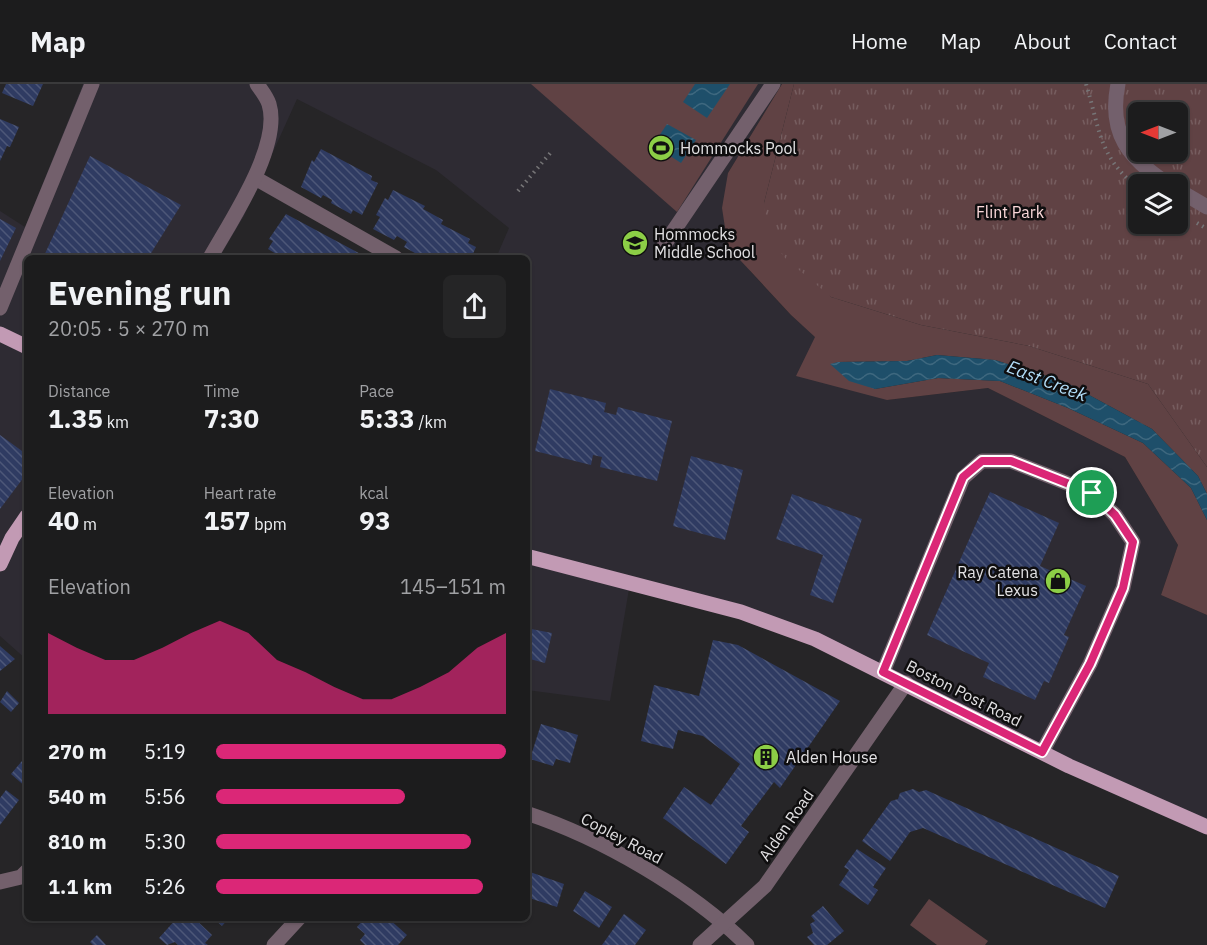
<!DOCTYPE html>
<meta charset="utf-8">
<style>
:root{--surface:#1c1c1d;--page:#252526;--text:#f1f3f6;--muted:#a0a1a4;--line:#3a3a3b;--accent:#db2777}
body{margin:0;font-family:"IBM Plex Sans",sans-serif;background:var(--page);color:var(--text);height:100vh;display:flex;flex-direction:column;font-size:22px;white-space:nowrap}
*{box-sizing:border-box;margin:0}
p{font-size:20px;color:var(--muted)}
.icon{flex:none;width:33px;height:33px;fill:none;stroke:currentColor;stroke-width:2;stroke-linecap:round;stroke-linejoin:round}
.map{position:relative;flex:1;overflow:hidden}
.sheet{position:absolute;left:24px;top:171px;width:506px;height:666px;display:flex;flex-direction:column;background:var(--surface);border-radius:9px;box-shadow:0 2px 4px #0004,0 0 0 2px var(--line)}
.sheet>*{flex:none}
.needle{width:39px;rotate:270deg}
.fabs{position:absolute;left:1128px;top:18px;display:grid;gap:12px}
.fabs a{display:grid;place-items:center;width:60px;height:60px;border-radius:9px;background:var(--surface);box-shadow:0 2px 4px #0004,0 0 0 2px var(--line);font-size:30px}
.pin{position:absolute;display:grid;place-items:center;width:51px;height:51px;color:#fff;margin:-26px;border:3px solid #fff;border-radius:50%;box-shadow:0 2px 6px #0007}
.round{display:grid;place-items:center;flex:none;width:63px;height:63px;border-radius:9px;background:var(--page)}
.overview{display:flex;align-items:center;justify-content:space-between;height:102px;padding:0 24px}
h1{font-size:33px;font-weight:700;line-height:45px}
.figures{display:grid;grid-template-columns:repeat(3,1fr);gap:9px;height:102px;padding:6px 24px}
.figures div{display:grid;align-content:center}
.figures b{font-size:26px;font-weight:700}
.figures small{font-size:16px;font-weight:400}
.figures p{font-size:16px}
.chart{height:168px;padding:12px 24px}
.chart p{display:flex;justify-content:space-between}
.chart svg{width:100%;height:108px;margin-top:6px;fill:var(--accent);opacity:.7}
ul{padding:0 24px;list-style:none;font-size:20px}
li{display:grid;grid-template-columns:96px 72px 1fr;align-items:center;height:45px}
li i{height:15px;border-radius:8px;background:var(--accent)}
header{display:flex;align-items:center;gap:36px;box-sizing:border-box;height:84px;padding:0 30px;background:var(--surface);border-bottom:2px solid var(--line)}
header strong{font-size:28px}
nav{display:flex;gap:33px;margin-inline-start:auto;font-size:21px}
.map>svg:first-child{display:block}
</style>
<header>
<strong>Map</strong>
<nav><a>Home</a><a>Map</a><a>About</a><a>Contact</a></nav>
</header>
<div class="map">
<svg width="1207" height="861" viewBox="0 0 1207 861">
<defs>
<pattern id="park-tufts" width="24" height="20" patternUnits="userSpaceOnUse" patternTransform="scale(1.5)"><rect width="24" height="20" fill="#604244"/><path d="M3 7l-1-3M5 7V3M7 7l1-3M15 17l-1-3M17 17v-4M19 17l1-3" fill="none" stroke="#765d5f"/></pattern>
<pattern id="water-waves" width="16" height="10" patternUnits="userSpaceOnUse" patternTransform="scale(1.5)"><rect width="16" height="10" fill="#1e4f6a"/><path d="M0 5q4-4 8 0t8 0" fill="none" stroke="#3e687f"/></pattern>
<pattern id="building-back-hatch" width="6" height="6" patternUnits="userSpaceOnUse" patternTransform="scale(1.5)"><rect width="6" height="6" fill="#2f3b62"/><path d="M-1 5l2 2M0 0l6 6M5-1l2 2" fill="none" stroke="#4d5778"/></pattern>
</defs>
<rect width="100%" height="100%" fill="#262527"/>
<path fill="#2e2b33" d="M83,0H782L728,89L750,187L791,231L887,316L988,304L1125,373L1178,461L1161,511L1207,531V740L806,558L737,533L629,505L610,617L527,606L526,174H496L509,144L436,86L297,15L244,132L219,174H27V576L0,552V127L25,143Z"/>
<g fill="#604244">
<path d="M531,0H758L677,128Z"/>
<path d="M782,0H794L764,119L831,213L921,241L1029,262L1148,300L1207,383V410L1198,392L1152,345L1065,298L995,276L937,271L907,277L838,278L875,305L938,294L1000,297L1068,324L1143,359L1191,404L1207,436V531L1161,511L1178,461L1125,373L988,304L887,316L796,292L815,253L791,231L728,163L722,124L728,89Z"/>
<path d="M929,815L988,857L985,861H937L910,841Z"/>
</g>
<path fill="url(#park-tufts)" fill-rule="evenodd" d="M794,0H1207V383L1148,300L1029,262L921,241L831,213L786,175L768,153L764,119ZM1138,28H1178V68H1138ZM1138,100H1178V140H1138Z"/>
<g fill="url(#water-waves)">
<path d="M695,0H730L707,34L683,18Z"/>
<path d="M667,40L696,56L681,79L653,61Z"/>
<path d="M937,271L995,276L1065,298L1152,345L1198,392L1207,410V436L1191,404L1143,359L1068,324L1000,297L938,294L875,305L849,297L830,280L838,278L907,277Z"/>
</g>
<g fill="url(#building-back-hatch)">
<path d="M6,0H43L33,22L2,9Z"/>
<path d="M0,35L19,43L10,63L7,62L0,77Z"/>
<path d="M321,65L372,92L371,96L378,99L362,131L353,126L351,130L331,119L332,116L323,111L321,114L301,103L312,76L314,78Z"/>
<path d="M90,72L181,121L148,174H43Z"/>
<path d="M393,106L425,122L423,125L443,136L441,140L470,155L468,159L476,163L471,174H433L426,170L424,174L404,163L407,158L397,152L394,156L373,145L380,133L376,131L385,114L388,116Z"/>
<path d="M286,130L368,174H276L278,171L268,165L273,157L269,155Z"/>
<path d="M0,135L16,144L0,177Z"/>
<path d="M550,305L606,319L604,328L616,331L618,323L672,337L657,397L600,383L602,373L593,371L591,381L535,367Z"/>
<path d="M0,351L22,367L27,360V389L0,425Z"/>
<path d="M691,372L743,386L725,456L673,442Z"/>
<path d="M990,408L1059,439L1040,482L1086,502L1064,551L1069,553L1049,599L1044,597L1035,616L983,593L989,579L927,551Z"/>
<path d="M792,410L862,435L833,519L810,511L823,471L776,455Z"/>
<path d="M526,544L552,549L545,579L526,574Z"/>
<path d="M713,556L738,561L840,617L780,704L774,698L741,742L749,748L726,780L663,734L684,703L711,721L740,680L703,652L678,646L673,665L641,657L654,601L699,612Z"/>
<path d="M0,562L15,575L0,587Z"/>
<path d="M7,607L19,619L11,628L0,618Z"/>
<path d="M541,640L578,651L570,679L556,675L553,682L530,675Z"/>
<path d="M27,671V704L11,690Z"/>
<path d="M913,705L919,708L926,706L1119,792L1105,824L923,744L910,748L890,777L862,757L891,717L898,715L900,709Z"/>
<path d="M6,706L19,716L0,741V714Z"/>
<path d="M857,765L886,784L873,803L878,806L868,821L839,801L849,786L844,783Z"/>
<path d="M530,788L564,800L557,823L526,813Z"/>
<path d="M585,807L612,823L599,844L573,827Z"/>
<path d="M823,822L844,847L827,861H814L807,853L813,849L810,840L815,837L811,832Z"/>
<path d="M624,830L646,846L635,861H602Z"/>
<path d="M60,834H75L70,839L68,836L65,839Z"/>
<path d="M177,834L183,838L187,834H194L212,851L205,859L208,861H178L175,858L167,861L159,854Z"/>
<path d="M213,834H229L222,842Z"/>
<path d="M365,834H388L407,851L398,861H365L360,856L365,850L357,843Z"/>
<path d="M97,851L106,861H93L90,858Z"/>
</g>
<g fill="none" stroke-linecap="round" stroke-linejoin="round">
<g stroke="#767577" stroke-width="4" stroke-dasharray="1.5 4.5" stroke-linecap="butt">
<path d="M1086,0C1100,45 1098,72 1138,104"/>
<path d="M518,107L552,67"/>
<path d="M1178,129L1185,133"/>
<path d="M1197,139L1207,145"/>
</g>
<g stroke="#73606c" stroke-width="15">
<path d="M1118,0C1108,49 1129,75 1168,100"/>
<path d="M255,94L396,174"/>
<path d="M1178,106L1207,123"/>
<path d="M664,161L773,0"/>
<path d="M210,174C230,138 282,62 269,20C267,13 261,6 257,0"/>
<path d="M0,224L92,0"/>
<path d="M883,588L963,394L982,377H1011L1092,409L1115,431L1133,458L1123,504L1090,580L1042,668"/>
<path d="M526,729C602,754 690,805 747,861"/>
<path d="M0,798L21,793L27,787"/>
<path d="M274,861L299,834"/>
<path d="M700,861L765,802L906,599"/>
</g>
<g stroke="#c29ab4" stroke-width="15">
<path d="M0,250L27,263"/>
<path d="M526,472L741,528L815,555L1069,682L1207,743"/>
<path d="M0,480L12,454L27,432"/>
</g>
</g>
<g fill="none" stroke-linecap="round" stroke-linejoin="round">
<g stroke="#fff" stroke-width="12">
<path id="route" d="M982,377H1011L1092,409L1115,431L1133,458L1123,504L1090,580L1042,668L883,588L963,393Z"/>
</g>
<use href="#route" stroke="#db2777" stroke-width="8"/>
</g>
<defs>
<g id="stadium-disc" transform="scale(1.35)"><circle r="9.5" fill="#8cce46" stroke="#0f0e0f"/><path d="M0-5a6.5 5 0 1 0 0 10a6.5 5 0 1 0 0-10ZM-3.5-1.8h7v3.6h-7Z" fill="#111"/></g>
<g id="school-disc" transform="scale(1.35)"><circle r="9.5" fill="#8cce46" stroke="#0f0e0f"/><path d="M0-5L7-2L0 1L-7-2ZM-4 1L0 2.5L4 1V4Q0 6-4 4Z" fill="#111"/></g>
<g id="shop-disc" transform="scale(1.35)"><circle r="9.5" fill="#8cce46" stroke="#0f0e0f"/><path d="M-5-2.5h2.3a2.7 3.5 0 0 1 5.4 0H5L5.5 6h-11ZM-1.5-2.5h3a1.5 2.3 0 0 0-3 0Z" fill="#111"/></g>
<g id="building-disc" transform="scale(1.35)"><circle r="9.5" fill="#8cce46" stroke="#0f0e0f"/><path d="M-4-6H4V6H1V3H-1V6H-4ZM-2.5-4.3h1.7v1.8h-1.7ZM.8-4.3h1.7v1.8H.8ZM-2.5-1h1.7V.8h-1.7ZM.8-1h1.7V.8H.8Z" fill="#111"/></g>
</defs>
<g fill-rule="evenodd">
<use href="#stadium-disc" x="661" y="64"/>
<use href="#school-disc" x="635" y="159"/>
<use href="#shop-disc" x="1058" y="497"/>
<use href="#building-disc" x="766" y="673"/>
</g>
<g text-anchor="middle" stroke-width="5" stroke-linejoin="round" paint-order="stroke">
<g font-size="16" fill="#e2e1e3" stroke="#0f0e0f" text-anchor="start">
<text x="680" y="70">Hommocks Pool</text>
<text x="654" y="156">Hommocks<tspan x="654" dy="18">Middle School</tspan></text>
<text x="1038" y="494" text-anchor="end">Ray Catena<tspan x="1038" dy="18">Lexus</tspan></text>
<text x="786" y="679">Alden House</text>
</g>
<g font-size="16" fill="#fad7d9" stroke="#0f0e0f">
<text x="1010" y="134">Flint Park</text>
</g>
<g font-size="16" fill="#e2e1e3" stroke="#0f0e0f">
<text transform="translate(964 609) rotate(27)" y="6">Boston Post Road</text>
<text transform="translate(786 741) rotate(-55)" y="6">Alden Road</text>
<text transform="translate(622 754) rotate(28)" y="6">Copley Road</text>
</g>
<g font-size="18" font-style="italic" fill="#b2def9" stroke="#0f0e0f">
<text transform="translate(1047 297) rotate(21)" y="6">East Creek</text>
</g>
</g>
</svg>
<div class="fabs">
<a><svg class="needle" viewBox="-14 -14 28 28"><path d="M0-13l5 13h-10z" fill="#e53935"/><path d="M0 13l5-13h-10z" fill="#a0a1a4"/></svg></a>
<a><svg class="icon" aria-label="layers" viewBox="0 0 24 24"><path d="M12 4l9 5-9 5-9-5zM3 14l9 5 9-5"/></svg></a>
</div>
<div class="pin" style="left:1092px;top:409px;background:#1e9e55"><svg class="icon" aria-label="arrive" viewBox="0 0 24 24"><path d="M6 21V4h12l-3 4 3 4H6"/></svg></div>
<section class="sheet">
<div class="overview"><div><h1>Evening run</h1><p>20:05 · 5 × 270 m</p></div><a class="round"><svg class="icon" aria-label="share" viewBox="0 0 24 24"><path d="M12 15V3M7 8l5-5 5 5M5 13v7h14v-7"/></svg></a></div>
<div class="figures">
<div><p>Distance</p><b>1.35<small> km</small></b></div>
<div><p>Time</p><b>7:30</b></div>
<div><p>Pace</p><b>5:33<small> /km</small></b></div>
</div>
<div class="figures">
<div><p>Elevation</p><b>40<small> m</small></b></div>
<div><p>Heart rate</p><b>157<small> bpm</small></b></div>
<div><p>kcal</p><b>93</b></div>
</div>
<div class="chart"><p><span>Elevation</span>145–151 m</p>
<svg viewBox="0 0 160 44" preserveAspectRatio="none"><path d="M0 44V11L10 17L20 22L30 22L40 17L50 11L60 6L70 11L80 22L90 27L100 33L110 38L120 38L130 33L140 27L150 17L160 11V44z"/></svg>
</div>
<ul>
<li><b>270 m</b>5:19<i style="width:100%"></i></li>
<li><b>540 m</b>5:56<i style="width:65%"></i></li>
<li><b>810 m</b>5:30<i style="width:88%"></i></li>
<li><b>1.1 km</b>5:26<i style="width:92%"></i></li>
</ul>
</section>
</div>
